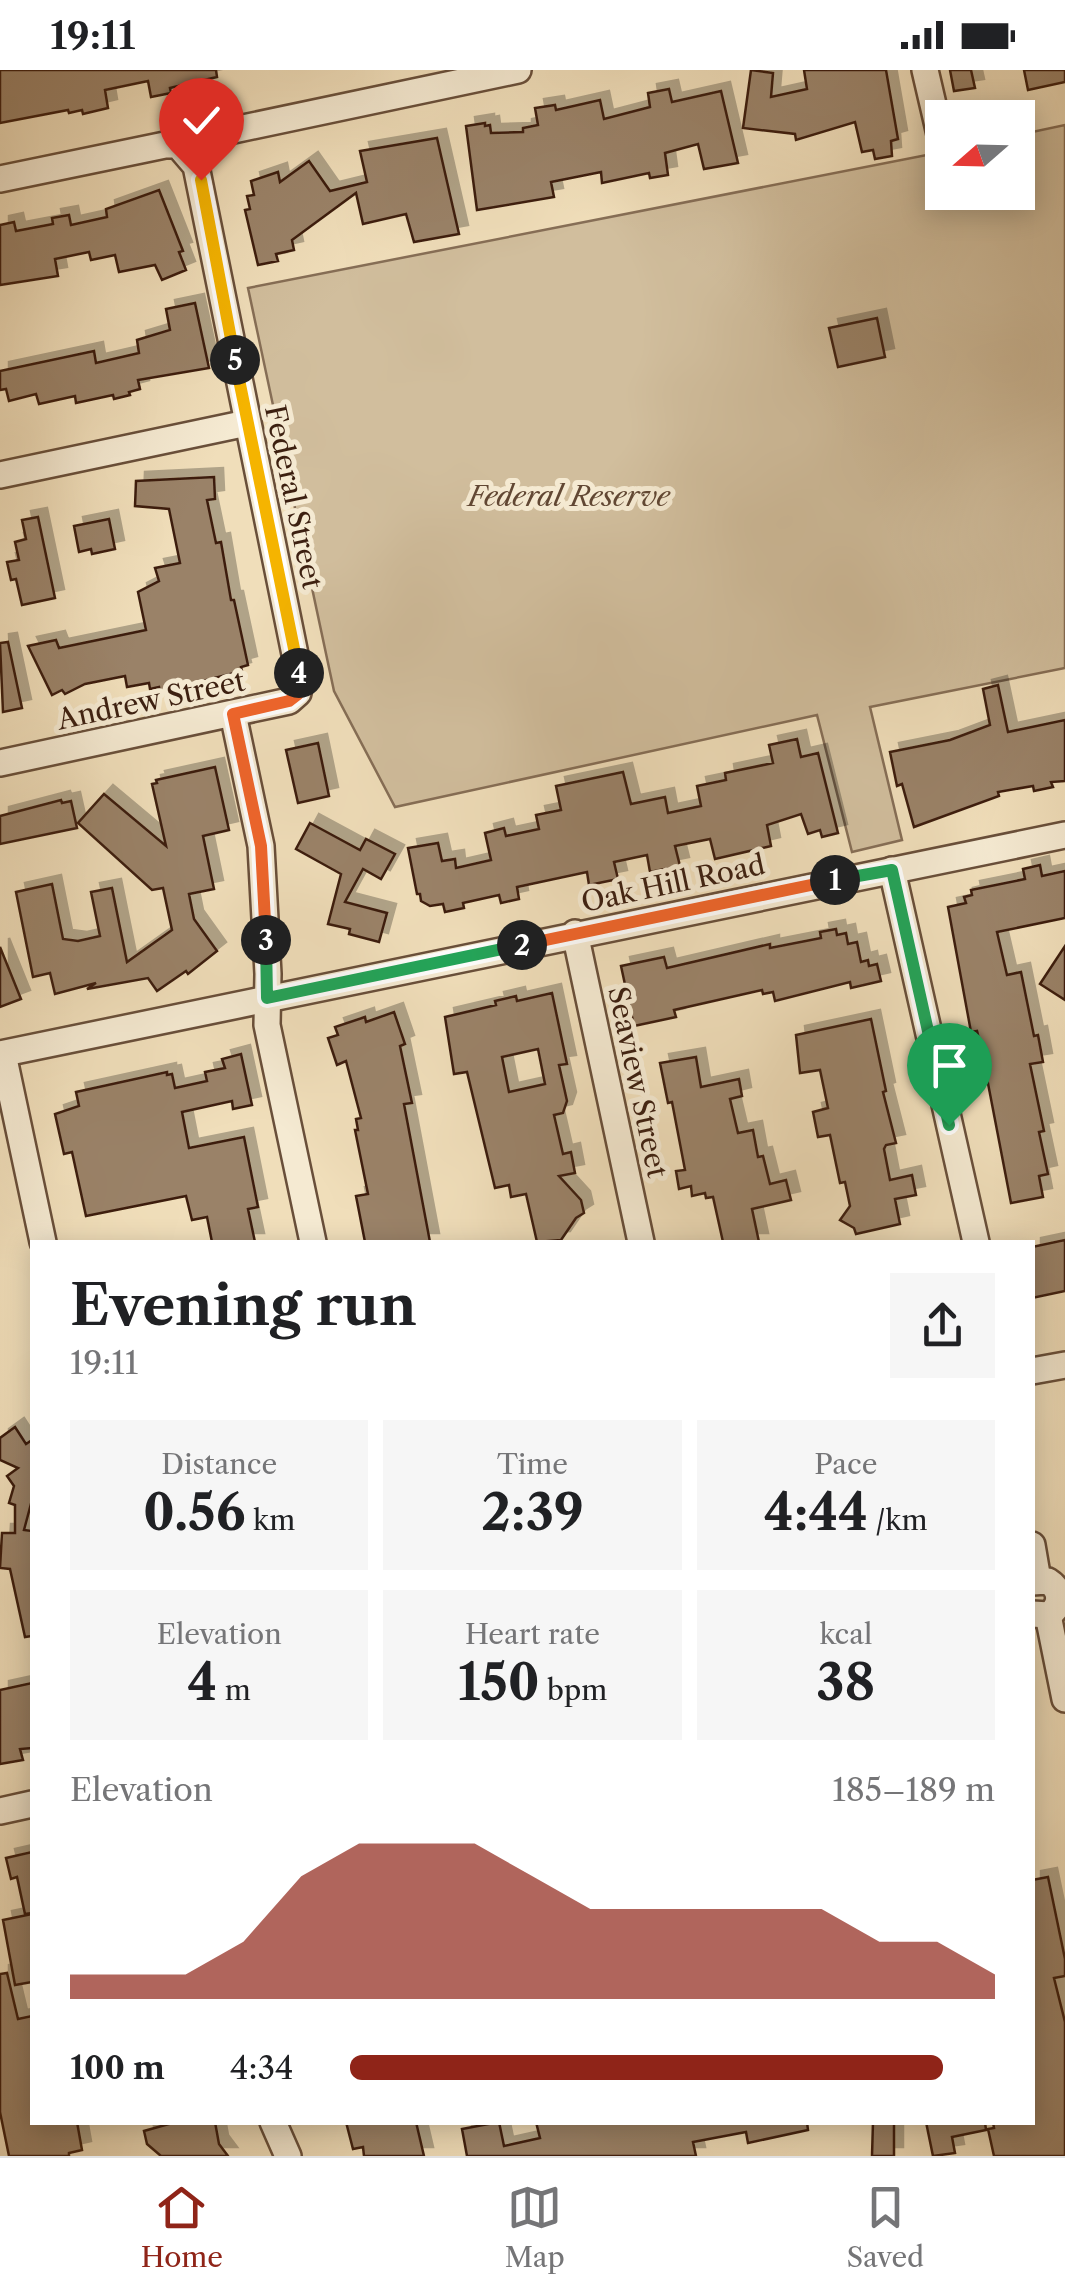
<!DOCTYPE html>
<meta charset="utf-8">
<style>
:root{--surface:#fff;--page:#f6f6f6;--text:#202124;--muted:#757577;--line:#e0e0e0;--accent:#8f2418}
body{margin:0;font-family:"Libre Caslon Text",serif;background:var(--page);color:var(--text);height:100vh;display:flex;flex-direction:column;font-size:38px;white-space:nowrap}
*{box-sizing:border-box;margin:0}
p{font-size:32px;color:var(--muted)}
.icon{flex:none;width:55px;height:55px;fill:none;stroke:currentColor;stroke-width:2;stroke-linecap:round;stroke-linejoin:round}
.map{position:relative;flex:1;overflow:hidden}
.drawer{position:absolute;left:30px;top:1170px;width:1005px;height:885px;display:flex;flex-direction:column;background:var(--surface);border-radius:0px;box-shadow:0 5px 25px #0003}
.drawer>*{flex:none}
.needle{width:65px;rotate:250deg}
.buttons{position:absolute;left:925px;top:30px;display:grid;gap:20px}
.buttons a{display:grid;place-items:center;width:110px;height:110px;border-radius:0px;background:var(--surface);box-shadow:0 5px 25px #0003;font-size:50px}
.pin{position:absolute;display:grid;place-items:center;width:85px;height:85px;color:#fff;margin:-102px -42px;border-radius:50% 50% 50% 0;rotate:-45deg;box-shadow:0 0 10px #0007}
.pin .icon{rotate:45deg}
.km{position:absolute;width:50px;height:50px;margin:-25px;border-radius:50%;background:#222;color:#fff;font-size:28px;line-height:50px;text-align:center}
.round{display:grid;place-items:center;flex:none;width:105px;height:105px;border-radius:0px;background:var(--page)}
.summary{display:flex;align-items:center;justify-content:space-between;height:170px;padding:0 40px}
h1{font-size:55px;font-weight:700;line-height:75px}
.figures{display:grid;grid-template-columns:repeat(3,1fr);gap:15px;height:170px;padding:10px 40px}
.figures div{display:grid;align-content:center;border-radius:0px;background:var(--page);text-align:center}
.figures b{font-size:50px;font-weight:700}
.figures small{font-size:28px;font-weight:400}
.figures p{font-size:28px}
.chart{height:280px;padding:20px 40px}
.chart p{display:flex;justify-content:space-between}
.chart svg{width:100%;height:180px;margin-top:10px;fill:var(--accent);opacity:.7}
ul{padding:0 40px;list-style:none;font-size:32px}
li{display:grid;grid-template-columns:160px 120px 1fr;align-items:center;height:75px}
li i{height:25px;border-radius:12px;background:var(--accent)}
.status{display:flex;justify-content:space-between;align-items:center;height:70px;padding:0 50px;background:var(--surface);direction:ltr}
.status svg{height:28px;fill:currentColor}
.menu{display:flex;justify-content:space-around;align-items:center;height:140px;border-top:2px solid var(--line);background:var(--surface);font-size:28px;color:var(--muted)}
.menu a{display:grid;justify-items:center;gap:5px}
.menu .current{color:var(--accent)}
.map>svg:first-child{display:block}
</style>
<div class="status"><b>19:11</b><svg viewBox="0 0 49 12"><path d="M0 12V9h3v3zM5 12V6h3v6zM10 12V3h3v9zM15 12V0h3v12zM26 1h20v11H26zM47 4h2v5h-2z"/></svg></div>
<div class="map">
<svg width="1065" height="2086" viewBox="0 0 1065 2086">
<defs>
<filter id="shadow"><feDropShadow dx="9" dy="-9" stdDeviation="0" flood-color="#0004"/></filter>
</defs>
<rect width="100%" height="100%" fill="#f0deba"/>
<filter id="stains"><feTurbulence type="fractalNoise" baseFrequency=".002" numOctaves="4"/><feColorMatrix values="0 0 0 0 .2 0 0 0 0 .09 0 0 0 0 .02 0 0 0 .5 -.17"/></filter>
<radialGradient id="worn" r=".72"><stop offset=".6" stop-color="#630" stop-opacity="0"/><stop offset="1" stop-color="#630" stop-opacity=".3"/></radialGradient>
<path fill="#d1be9d" stroke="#866e56" stroke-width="2.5" d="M1065,55V598L870,637L902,770L852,782L817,645L395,737L334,621L248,218L942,82V122H1018V65Z"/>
<g fill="#9a8268" stroke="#3c1f10" stroke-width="2.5" fill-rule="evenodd" filter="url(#shadow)">
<path d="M0,0H216L217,7L170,18L171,23L151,27L148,11L105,20L108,38L83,44L82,40L69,43L68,40L0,53Z"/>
<path d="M751,0L773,3L771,27L807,19L804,0H886L898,69L891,71L892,86L875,89L873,80L862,82L855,52L796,70L795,64L743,58Z"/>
<path d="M950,0H971L975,18L954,21Z"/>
<path d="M1024,0H1065V12L1028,20Z"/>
<path d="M669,19L672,32L721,21L738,93L704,99L698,74L665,83L668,105L650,108L649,103L602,113L601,102L551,112L554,127L477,140L466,56L485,53V56L490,55L491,63L523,62V58L538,55L535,38L555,35L556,40L600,30L604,49L650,37L648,23Z"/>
<path d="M437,68L459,164L414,172L406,144L363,154L356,123L292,170L294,180L276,184L278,191L258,195L245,140L250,139L247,126L254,125L251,111L278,102L280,112L309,91L330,121L367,112L360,81Z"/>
<path d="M159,120L183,181L179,182L186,200L162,210L155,195L119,202L115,185L91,190L89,182L55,189L58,206L0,215V155L14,152L16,161L53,154L52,148L69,145L71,155L107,147L106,139Z"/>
<path d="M195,233L209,298L138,310L140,319L129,322L130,325L114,329L113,325L76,333L75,326L39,334L36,324L9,331L6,319L0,320V301L94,281L96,293L139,283L137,270L170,260L166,239Z"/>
<path d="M877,248L885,287L838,297L829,258Z"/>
<path d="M214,407L215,429L207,430L216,473L221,472L231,530H234L248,595L241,597L242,601L160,622L159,617L150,619L149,613L127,617L125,606L85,614L65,624L62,620L52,625L28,576L56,570L59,578L146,560L138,522L159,511L155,498L180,493L169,439L135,436L136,411Z"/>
<path d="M38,447L55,528L22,535L16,509L11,510L7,492L19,490L15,472L26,469L22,450Z"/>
<path d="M109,449L115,479L92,484L91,479L79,482L74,456Z"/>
<path d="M8,572L22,638L3,642L0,573Z"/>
<path d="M998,615L1008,662L1065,650V711L1051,712L1053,717L1034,721L1033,716L998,722L999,726L914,757L902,714L897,716L890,682L950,670L990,655L983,619Z"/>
<path d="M797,669L801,687L818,683L838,763L822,767L820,760L808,764L801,744L767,755L771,776L715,789L710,769L675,776L680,796L650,802L647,785L614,792L618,809L589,815L587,802L517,817L519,829L501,833L499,825L463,833L464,838L445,842L443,834L430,836L421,831L420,824H417L408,778L438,773L442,791L455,789L456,798L491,790L485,763L504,758L506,766L539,759L536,745L561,740L556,716L623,702L631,734L665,727L668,743L701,736L697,716L726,710L725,703L773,693L769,675Z"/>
<path d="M318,673L329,726L298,733L286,680Z"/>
<path d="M215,697L229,760L203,766L214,819L189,824L194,849L217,881L188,904L186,901L157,921L148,908L87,919L96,913L55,924L50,903L33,907L16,822L52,814L63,869L78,871L100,866L91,822L112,818L127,892L172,860L163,818L152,820L78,753L104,724L166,776L152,714L157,713L156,710Z"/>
<path d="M61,730L62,733L71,731L77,758L0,774V746Z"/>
<path d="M310,753L360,780L366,769L395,784L381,809L363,799L345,832L387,843L379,872L349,864L350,859L328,854L341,804L296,779Z"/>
<path d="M1040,795L1042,806L1065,801V848L997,862L1007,905L1021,902L1034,966L1038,965L1043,992L1030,994L1044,1061L1039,1062L1048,1104L1039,1106L1043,1127L1011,1133L981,977L977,961L971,962L948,837L966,833L964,827L972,825L971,820L1025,809L1023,799Z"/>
<path d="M836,859L837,865L846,863L848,874L857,872L861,892L868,890L869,896L877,894L881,911L851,918L850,912L775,931L773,922L763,924L762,920L674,940L676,947L634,956L621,896L664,887L667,898L770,874V878L821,868L820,862Z"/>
<path d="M1065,876V930L1040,914Z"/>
<path d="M0,877L21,929L0,937Z"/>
<path d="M552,923L567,994L559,995L567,1031L563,1043L554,1045L563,1084L571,1082L575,1103L559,1106L581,1130L584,1143L576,1148L561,1170L537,1172L526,1124L511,1127L509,1115L495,1118L467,1002L454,1004L445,947L496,935L495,931L516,926L517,931ZM538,979L545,1014L509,1022L502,987Z"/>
<path d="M394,942L405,974L400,976L412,1033L404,1034L430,1172H365L356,1126L368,1124L355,1060H358L356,1049L361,1048L346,991L337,995L328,968L338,965L335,957L365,947L366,952Z"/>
<path d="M871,949L886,1021L883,1022L896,1073L886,1075L884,1079L890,1110L912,1105L916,1125L895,1129L900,1154L856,1164L854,1158L840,1150L850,1136L845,1112L840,1113L830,1065L818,1067L813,1042L828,1038L820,1000L800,1003L796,965Z"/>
<path d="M241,984L252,1035L233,1039L232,1031L182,1042L189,1078L244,1067L258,1137L248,1139L255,1172H212L207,1147L192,1150L186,1126L86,1146L72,1082L64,1084L55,1044L79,1036L76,1022L167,1002V1005L172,1004L175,1018L207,1011L205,1002L225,998L222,989Z"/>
<path d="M696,987L701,1017L739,1009L742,1026L730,1029L738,1063L753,1060L758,1087L763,1086L770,1114L786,1110L791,1130L752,1139L759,1172H723L713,1127L706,1128L705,1123L692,1126L691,1116L679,1119L676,1101L685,1100L672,1032L668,1033L660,993Z"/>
<path d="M1065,1170V1221L1032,1228V1177Z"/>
<path d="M15,1357L26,1374L32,1370V1430L24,1460L32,1461V1566L25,1567L10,1499L0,1498L2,1463H15V1435L9,1433L14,1416L7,1406L18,1398L0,1390V1368Z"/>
<path d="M32,1613V1678L20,1679L23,1690L0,1694V1620Z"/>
<path d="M32,1782V1843L25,1844L17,1807L11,1809L6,1788Z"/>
<path d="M1048,1807L1065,1889V1906L1054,1908L1065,1952V2086H994L988,2059L994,2058L993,2052H1032V1810Z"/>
<path d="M32,1844V1912L15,1915L3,1850Z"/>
<path d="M7,1903L18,1949L32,1946V2052H77L82,2080L69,2083V2086H9L0,2042V1904Z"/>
<path d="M176,2052H215L219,2074L228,2086H161L147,2074L144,2061Z"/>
<path d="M346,2052H416L424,2086H364L363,2077L353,2079Z"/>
<path d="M499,2052L504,2076L540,2068L536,2052H807L808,2060L748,2073L746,2062L693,2072L696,2086H467L462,2059Z"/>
<path d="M873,2052H894V2086H872Z"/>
<path d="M926,2052H985L986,2060L952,2067L955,2083L933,2086Z"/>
</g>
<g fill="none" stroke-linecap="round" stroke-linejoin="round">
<g stroke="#694f3a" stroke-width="30">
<g id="minor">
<path d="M925,0L942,73"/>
<path d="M189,84L205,71L224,62L518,0"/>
<path d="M0,109L165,75H178L196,96L300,609L298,623L289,631L0,693"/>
<path d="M0,405L247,353"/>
<path d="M233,644L261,776L268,904L267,955L313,1172"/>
<path d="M892,800L976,1172"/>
<path d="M575,863L641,1172"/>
<path d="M0,984L1065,765"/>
<path d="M3,984L43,1172"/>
<path d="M1032,1301L1065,1295"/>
<path d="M1032,1475L1038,1510"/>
<path d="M1032,1512L1048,1511C1062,1520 1062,1535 1049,1545L1032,1544"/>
<path d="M1048,1545L1065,1629"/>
<path d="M0,1741L32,1734"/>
<path d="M273,2052L288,2086"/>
</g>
</g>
<use href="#minor" stroke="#f5ead2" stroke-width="25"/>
</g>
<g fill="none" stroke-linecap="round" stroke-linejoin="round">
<g stroke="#fff" stroke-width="20">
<path id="split-1" d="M835,810L892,800L949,1055"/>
</g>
<g stroke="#fff" stroke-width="20">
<path id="split-2" d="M522,875L835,810"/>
</g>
<g stroke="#fff" stroke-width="20">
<path id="split-3" d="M266,870L267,928L522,875"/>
</g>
<g stroke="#fff" stroke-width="20">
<path id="split-4" d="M266,870L261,776L233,644L289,631L298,624L299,603"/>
</g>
<g stroke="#fff" stroke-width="20">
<path id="split-5" d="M235,290L299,603"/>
</g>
<g stroke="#fff" stroke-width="20">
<path id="split-6" d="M201,110L235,290"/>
</g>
<use href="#split-1" stroke="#22a559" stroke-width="12"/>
<use href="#split-2" stroke="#f0652b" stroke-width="12"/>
<use href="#split-3" stroke="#22a559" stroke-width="12"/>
<use href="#split-4" stroke="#f0652b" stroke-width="12"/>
<use href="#split-5" stroke="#f5b400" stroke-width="12"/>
<use href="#split-6" stroke="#f5b400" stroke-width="12"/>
</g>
<g text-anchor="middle" stroke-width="10" stroke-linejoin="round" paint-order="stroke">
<g font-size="28" font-style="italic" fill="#614733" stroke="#f5ead2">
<text x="569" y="436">Federal Reserve</text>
</g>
<g font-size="28" fill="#3c1f10" stroke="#f5ead2">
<text transform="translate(294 427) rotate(78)" y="10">Federal Street</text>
<text transform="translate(151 630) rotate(-12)" y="10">Andrew Street</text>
<text transform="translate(673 813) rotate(-12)" y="10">Oak Hill Road</text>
<text transform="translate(638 1012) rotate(78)" y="10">Seaview Street</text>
</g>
</g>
<rect width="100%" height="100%" filter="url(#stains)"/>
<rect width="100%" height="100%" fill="url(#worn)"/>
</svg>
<div class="buttons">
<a><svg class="needle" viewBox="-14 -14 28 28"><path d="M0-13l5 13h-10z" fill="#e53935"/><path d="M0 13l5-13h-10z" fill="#757577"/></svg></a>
</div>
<div class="pin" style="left:949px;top:1055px;background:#1e9e55"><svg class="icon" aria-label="arrive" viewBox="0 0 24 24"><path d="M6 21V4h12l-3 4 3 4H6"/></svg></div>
<div class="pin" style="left:201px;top:110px;background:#d93025"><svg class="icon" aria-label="check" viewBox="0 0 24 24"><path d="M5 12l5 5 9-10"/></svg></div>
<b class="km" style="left:835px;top:810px">1</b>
<b class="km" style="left:522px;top:875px">2</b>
<b class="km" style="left:266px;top:870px">3</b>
<b class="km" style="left:299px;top:603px">4</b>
<b class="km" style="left:235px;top:290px">5</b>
<section class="drawer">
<div class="summary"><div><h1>Evening run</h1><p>19:11</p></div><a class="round"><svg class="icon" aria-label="share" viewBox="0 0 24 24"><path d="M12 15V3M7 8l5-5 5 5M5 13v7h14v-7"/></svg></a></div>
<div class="figures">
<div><p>Distance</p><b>0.56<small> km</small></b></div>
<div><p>Time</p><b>2:39</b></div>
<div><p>Pace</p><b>4:44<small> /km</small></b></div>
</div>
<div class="figures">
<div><p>Elevation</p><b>4<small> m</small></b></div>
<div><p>Heart rate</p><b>150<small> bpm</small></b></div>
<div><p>kcal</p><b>38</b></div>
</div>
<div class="chart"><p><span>Elevation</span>185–189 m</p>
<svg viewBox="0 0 160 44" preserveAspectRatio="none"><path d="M0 44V38L10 38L20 38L30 30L40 14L50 6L60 6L70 6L80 14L90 22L100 22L110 22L120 22L130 22L140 30L150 30L160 38V44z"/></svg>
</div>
<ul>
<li><b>100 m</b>4:34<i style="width:92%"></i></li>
</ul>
</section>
</div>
<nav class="menu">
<a class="current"><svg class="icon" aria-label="home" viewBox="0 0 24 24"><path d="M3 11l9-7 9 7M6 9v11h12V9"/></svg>Home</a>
<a><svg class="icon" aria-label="map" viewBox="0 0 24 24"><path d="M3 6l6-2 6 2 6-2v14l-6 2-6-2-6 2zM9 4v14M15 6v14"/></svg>Map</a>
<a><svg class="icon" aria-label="saved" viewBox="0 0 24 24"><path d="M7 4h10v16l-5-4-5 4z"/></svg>Saved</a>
</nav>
